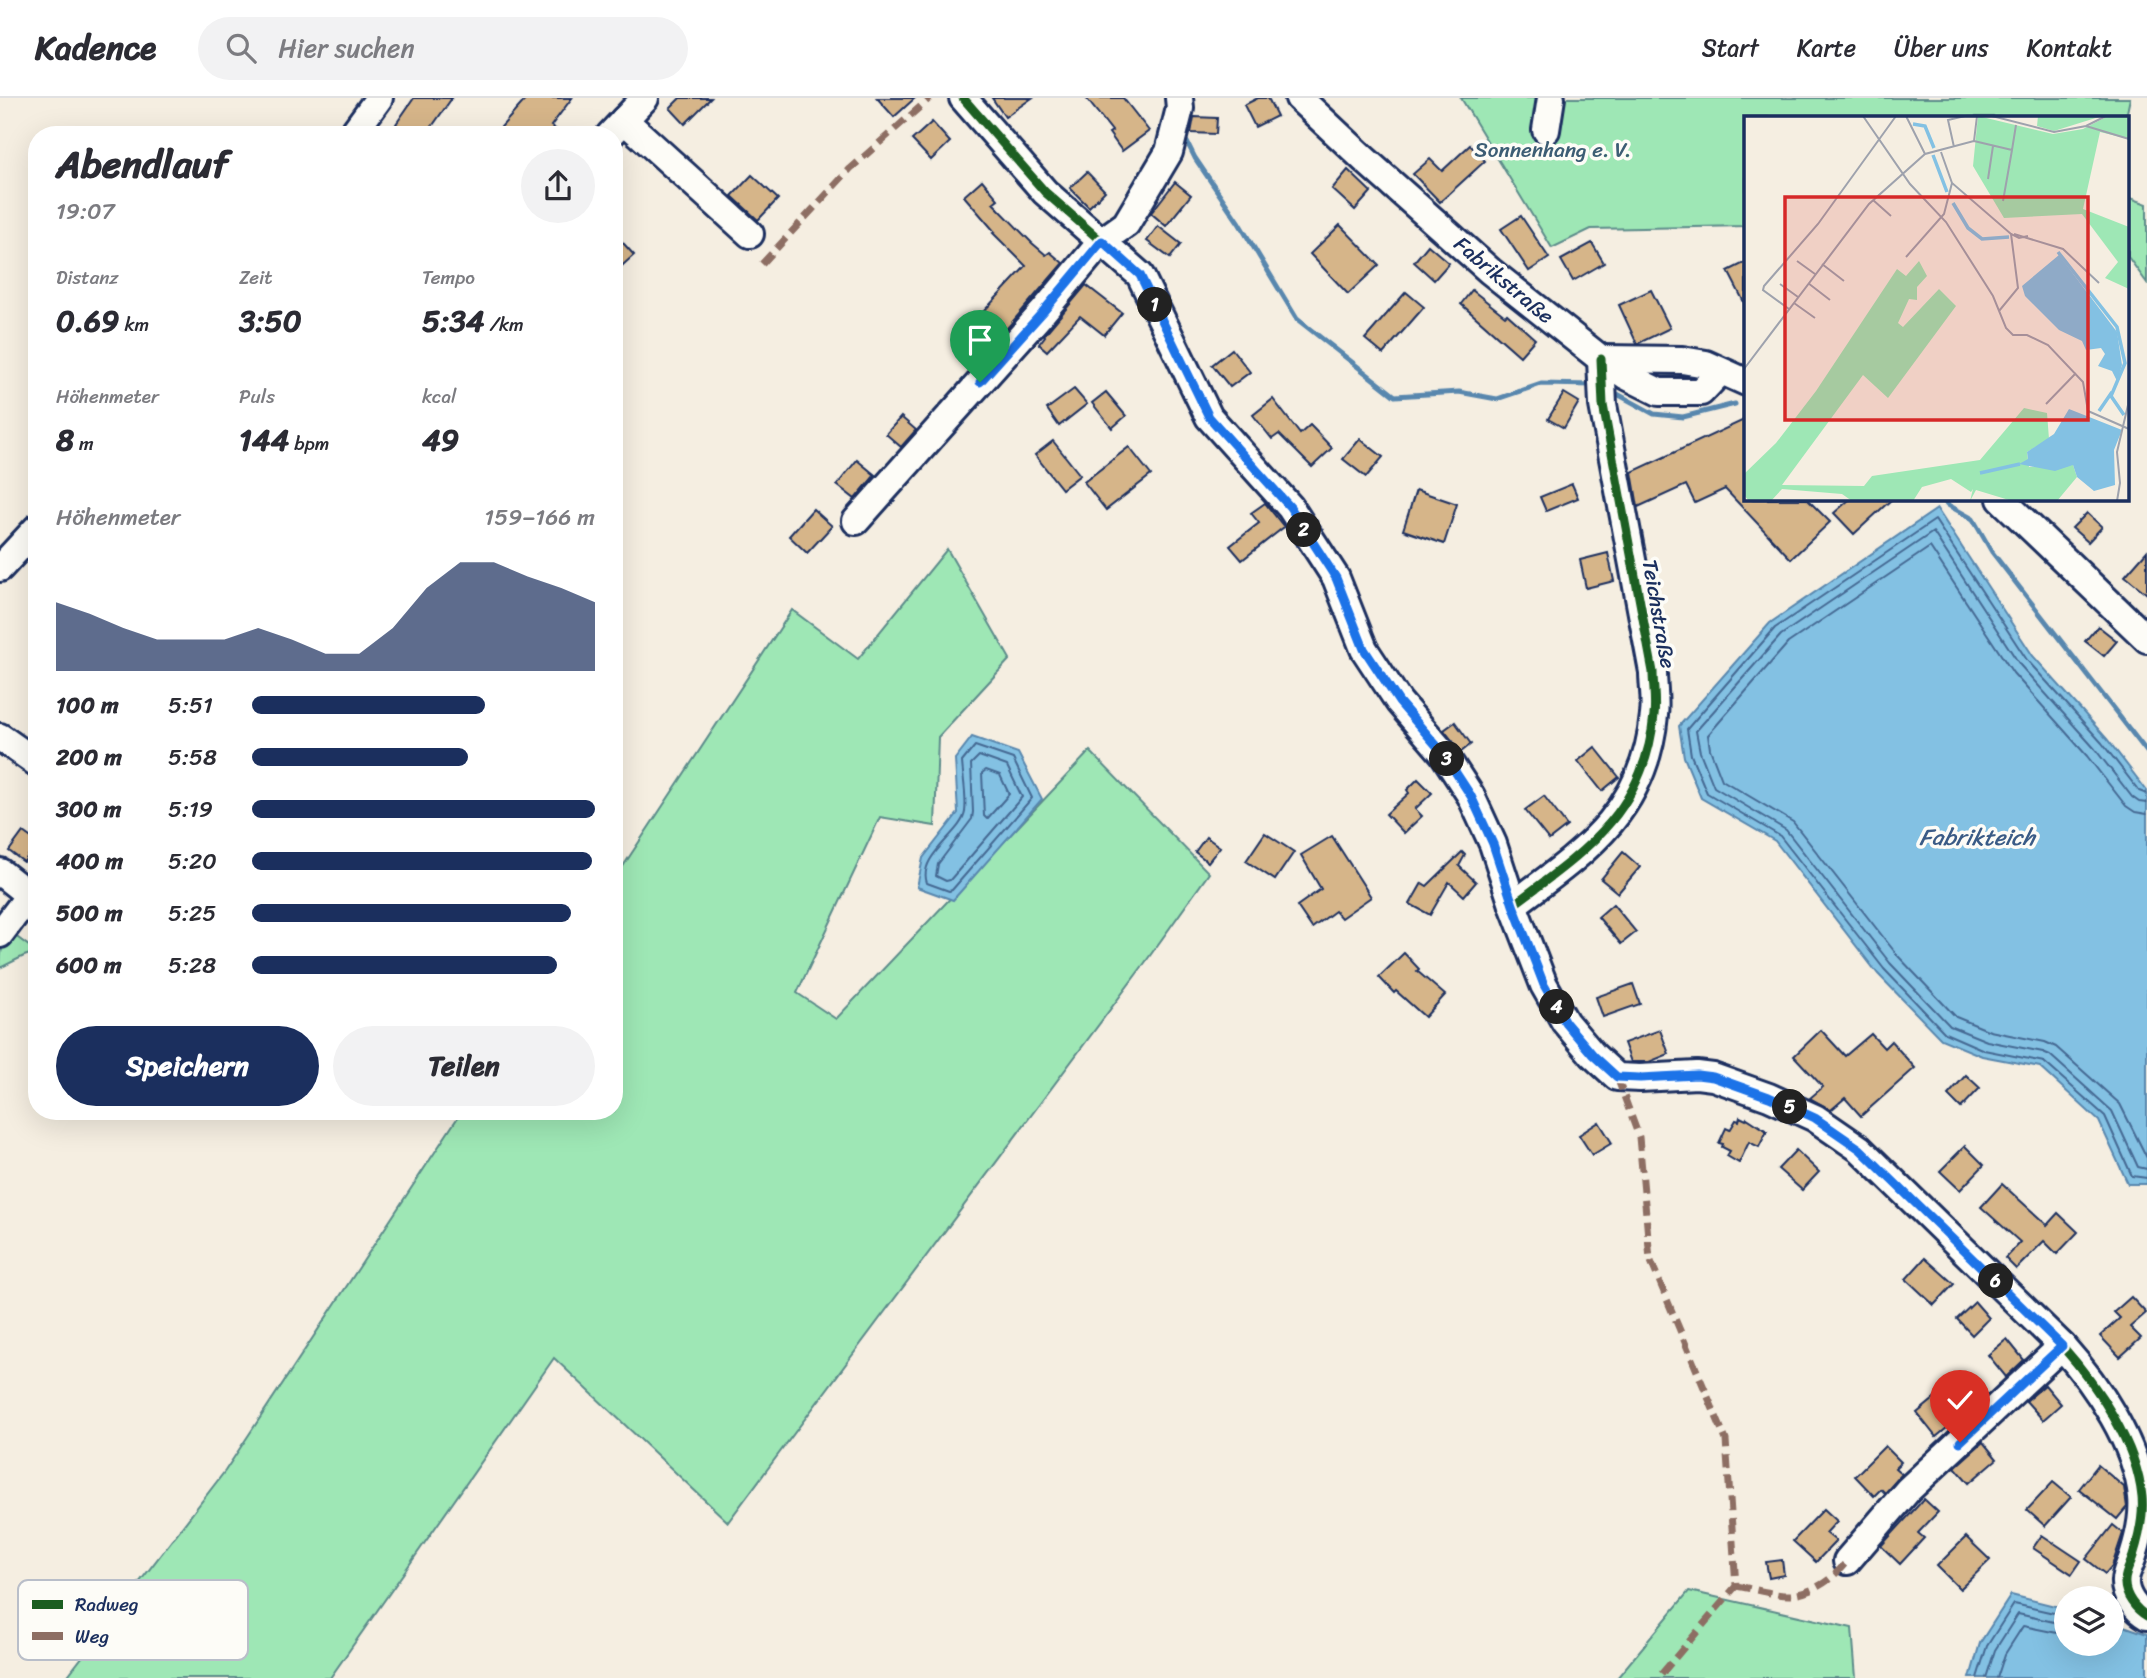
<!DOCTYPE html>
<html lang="de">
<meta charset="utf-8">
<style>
:root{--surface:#fff;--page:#f2f2f3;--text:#2b2b33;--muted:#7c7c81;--line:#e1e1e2;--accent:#1b2f5e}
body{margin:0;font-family:Sriracha,sans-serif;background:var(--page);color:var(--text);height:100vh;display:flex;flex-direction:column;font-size:26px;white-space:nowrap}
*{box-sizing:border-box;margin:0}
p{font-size:23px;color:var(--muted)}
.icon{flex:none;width:38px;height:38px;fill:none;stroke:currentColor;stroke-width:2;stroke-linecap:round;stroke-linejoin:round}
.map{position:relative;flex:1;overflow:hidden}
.sheet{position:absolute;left:28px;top:28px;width:595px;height:994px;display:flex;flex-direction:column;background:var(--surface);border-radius:28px;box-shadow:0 7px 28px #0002}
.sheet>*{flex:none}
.controls{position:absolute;left:2054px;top:1488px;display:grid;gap:14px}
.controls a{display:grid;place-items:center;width:70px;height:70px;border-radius:50%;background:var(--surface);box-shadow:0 7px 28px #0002;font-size:35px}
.pin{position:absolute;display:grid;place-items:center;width:60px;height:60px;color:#fff;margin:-72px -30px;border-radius:50% 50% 50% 0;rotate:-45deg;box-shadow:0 0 7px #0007}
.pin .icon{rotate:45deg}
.km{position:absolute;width:35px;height:35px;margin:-18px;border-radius:50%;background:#222;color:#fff;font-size:19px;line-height:35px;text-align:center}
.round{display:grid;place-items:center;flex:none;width:74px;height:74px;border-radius:37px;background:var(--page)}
.overview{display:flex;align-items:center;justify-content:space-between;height:119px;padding:0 28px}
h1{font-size:38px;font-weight:700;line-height:52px}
.stats{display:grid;grid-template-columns:repeat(3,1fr);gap:10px;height:119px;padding:7px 28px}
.stats div{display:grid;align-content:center}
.stats b{font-size:30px;font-weight:700}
.stats small{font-size:19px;font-weight:400}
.stats p{font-size:19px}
.chart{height:196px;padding:14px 28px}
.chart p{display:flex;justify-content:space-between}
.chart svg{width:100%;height:126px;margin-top:7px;fill:var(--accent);opacity:.7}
.button{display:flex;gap:14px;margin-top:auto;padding:14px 28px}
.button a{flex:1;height:80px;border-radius:42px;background:var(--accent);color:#fff;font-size:28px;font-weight:700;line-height:80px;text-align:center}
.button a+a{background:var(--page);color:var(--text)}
ul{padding:0 28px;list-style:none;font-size:23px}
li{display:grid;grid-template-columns:112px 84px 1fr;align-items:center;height:52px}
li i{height:18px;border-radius:9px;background:var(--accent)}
header{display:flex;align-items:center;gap:42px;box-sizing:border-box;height:98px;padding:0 35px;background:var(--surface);border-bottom:2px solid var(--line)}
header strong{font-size:33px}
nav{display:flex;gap:38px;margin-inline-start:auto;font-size:24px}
.search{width:490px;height:63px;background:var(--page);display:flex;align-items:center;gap:18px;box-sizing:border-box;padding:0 24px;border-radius:38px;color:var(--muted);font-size:26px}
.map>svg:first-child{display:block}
</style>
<header>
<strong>Kadence</strong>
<div class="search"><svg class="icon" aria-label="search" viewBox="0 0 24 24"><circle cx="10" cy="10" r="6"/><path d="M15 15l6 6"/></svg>Hier suchen</div>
<nav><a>Start</a><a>Karte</a><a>Über uns</a><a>Kontakt</a></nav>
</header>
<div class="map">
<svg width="2147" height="1580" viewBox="0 0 2147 1580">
<rect width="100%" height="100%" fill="#f5eee1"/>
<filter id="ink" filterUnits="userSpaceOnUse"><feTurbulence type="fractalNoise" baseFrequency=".0143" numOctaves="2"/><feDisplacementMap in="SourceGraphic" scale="14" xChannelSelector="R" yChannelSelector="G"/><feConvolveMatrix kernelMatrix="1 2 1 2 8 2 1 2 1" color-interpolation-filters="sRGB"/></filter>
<g filter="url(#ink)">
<g fill="#9ee7b5" stroke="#5c8b8a" stroke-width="2">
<path d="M1461,0H2130L2126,19H1746V128L1591,131L1552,150Z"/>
<path d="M2128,99L2147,106V185L2128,159Z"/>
<path d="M947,451L1010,561L938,639L935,728L880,719L797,895L836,921L1090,653L1209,775L1144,866L728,1424L554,1260L330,1580H66L225,1373L462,1013H614V782L792,512L858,561Z"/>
<path d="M14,837L37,854L24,858L0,870C0,856 1,845 14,837Z"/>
<path d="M1689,1493L1852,1530L1856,1580H1617Z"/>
</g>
<g fill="#83c1e3" stroke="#5987ae" stroke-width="2">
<path d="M1937,411L2033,558L2107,641L2147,693V1086H2128L2099,1023L2040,969L1982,958L1941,941L1878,876L1775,743L1701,700L1684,659L1679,628L1770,525Z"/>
<path d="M972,639L1018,655L1042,701L953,802L917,789L923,760L958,715L955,661Z"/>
<path d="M2011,1497L2067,1511V1545H2112V1524L2147,1536V1580H1970L1980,1545Z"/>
</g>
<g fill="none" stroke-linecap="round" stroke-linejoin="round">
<g stroke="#456993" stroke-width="2">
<path d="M975,648L1013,661L1032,700L952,792L949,793L927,785C917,758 962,735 965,714C967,698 963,680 962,664Z"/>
<path d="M979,658L1007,668L1022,699L950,782L946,783L936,778L938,766L972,721L973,714L971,666Z"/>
<path d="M986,672L1000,677L1009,696L987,721L984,718L982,675Z"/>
<path d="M2147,696L2139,693L2102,645L2027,562L1935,422L1775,530L1687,631L1691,657L1707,695L1780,738L1884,871L1945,935L1984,952L2044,964L2105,1018L2132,1078L2147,1080"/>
<path d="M2147,705L2139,704L2132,699L2095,651L2020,567L1933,434L1781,537L1696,633L1700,654L1714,689L1786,732L1890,865L1950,928L1987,943L2043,954L2050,957L2112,1013L2138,1069L2147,1071"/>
<path d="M2147,716L2135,714L2126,708L2087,658L2013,575L1930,449L1788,545L1708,637L1710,651L1722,682L1793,724L1898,858L1956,919L1990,933L2045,944L2056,949L2120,1006L2147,1060"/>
<path d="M1977,1580L1987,1548L2014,1506L2067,1518"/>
<path d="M1986,1580L1995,1552L2018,1516L2067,1527"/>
<path d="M1997,1580L2005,1556L2023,1528L2067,1537"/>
</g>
<g stroke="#5987ae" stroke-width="5">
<path d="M1187,44L1195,60L1239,125L1297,221L1395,298L1459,294L1497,301L1541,286L1594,287"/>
<path d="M1610,292L1654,316L1683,319L1735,306"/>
<path d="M1942,401L1948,407L1973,421L1992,454L2147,654"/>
</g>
</g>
<g fill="#d6b589" stroke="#1b2f5e" stroke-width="2">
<path d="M414,0H452L426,37H410L396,26Z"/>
<path d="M527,0H572L551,28L564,37H494Z"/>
<path d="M680,0H711L685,26L670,10Z"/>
<path d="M877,0H915L894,19Z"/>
<path d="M992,0H1032L1005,19Z"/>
<path d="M1086,0H1123L1149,33L1122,53L1109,35L1112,33Z"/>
<path d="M1258,0H1268L1277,18L1255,29L1244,7Z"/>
<path d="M1194,19L1217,20L1216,36L1191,35Z"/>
<path d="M932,24L950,44L931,62L912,42Z"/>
<path d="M1470,47L1485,63L1440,104L1413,76L1430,61L1442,73Z"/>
<path d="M1348,72L1371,94L1355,112L1332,91Z"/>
<path d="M1087,74L1105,93L1089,109L1070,90Z"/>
<path d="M752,77L778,101L758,122L732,98Z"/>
<path d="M982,82L998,101L993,105L1032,145L1046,157L1050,154L1063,165L996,243L981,228L989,220L983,214L1026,168L993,135L995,134L964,98Z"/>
<path d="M1175,84L1191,97L1166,128L1151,115Z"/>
<path d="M1521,118L1549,160L1529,173L1501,131Z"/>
<path d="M1340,127L1379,167L1348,196L1310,156Z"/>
<path d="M1158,128L1181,146L1170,160L1147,143Z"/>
<path d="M614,135L634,157L614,175Z"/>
<path d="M1592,145L1604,165L1573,183L1561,162Z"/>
<path d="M1428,147L1449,165L1434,182L1414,164Z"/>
<path d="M1746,164V208L1728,173Z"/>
<path d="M1086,187L1122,215L1104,237L1080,218L1047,253L1039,246L1045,238L1044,237Z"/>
<path d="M1472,192L1505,218L1507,216L1535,241L1520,258L1461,206Z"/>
<path d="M1651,192L1670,230L1637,246L1619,207Z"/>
<path d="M1406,194L1424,209L1383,256L1365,241Z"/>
<path d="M1232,251L1250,274L1230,289L1212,267Z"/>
<path d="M1074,291L1087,306L1059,328L1047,311Z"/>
<path d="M1106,294L1126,318L1112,330L1092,305Z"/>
<path d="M1564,295L1579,304L1564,330L1548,321Z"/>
<path d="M1273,301L1300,336L1310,327L1332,350L1312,369L1279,336L1272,341L1253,317Z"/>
<path d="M901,319L916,332L901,349L886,336Z"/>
<path d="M1746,321V401H1807L1830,424L1791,461L1725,391L1695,405L1686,387L1638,409L1632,374Z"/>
<path d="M1360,341L1383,359L1366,379L1343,361Z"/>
<path d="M1053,343L1080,377L1062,391L1035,357Z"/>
<path d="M1129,349L1151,377L1106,412L1084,384Z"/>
<path d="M857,362L875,377L855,401L837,387Z"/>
<path d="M1572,386L1578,400L1546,413L1540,399Z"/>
<path d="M1416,392L1457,406L1444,446L1403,432Z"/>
<path d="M1850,401H1892L1854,436L1834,415Z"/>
<path d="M1265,405L1284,429L1242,462L1230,448L1259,425L1251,415Z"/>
<path d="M813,411L832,428L807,455L789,438Z"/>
<path d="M2087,415L2102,429L2088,444L2072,430Z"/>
<path d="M2147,453V496L2125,478Z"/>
<path d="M1608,455L1614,483L1586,490L1580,462Z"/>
<path d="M2098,528L2117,543L2104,558L2085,543Z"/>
<path d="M1455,624L1471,646L1461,654L1444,632Z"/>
<path d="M1595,649L1619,679L1602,693L1578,663Z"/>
<path d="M1418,681L1432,695L1415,711L1422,718L1404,735L1386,716L1409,695L1407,692Z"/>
<path d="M1544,698L1567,728L1549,742L1525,712Z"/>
<path d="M23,734L37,744L24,764L9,753Z"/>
<path d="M1265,735L1294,754L1275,782L1246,763Z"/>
<path d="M1332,738L1371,799L1341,820L1335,813L1312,830L1297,808L1321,791L1301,757Z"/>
<path d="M1206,739L1220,749L1208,764L1195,754Z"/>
<path d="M1462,754L1465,757L1459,768L1476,784L1464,798L1449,784L1430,817L1410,806L1422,785L1427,788Z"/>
<path d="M1623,754L1640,769L1618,795L1601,781Z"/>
<path d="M1613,806L1636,834L1621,846L1598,819Z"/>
<path d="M1404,855L1419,871L1417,873L1445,897L1425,919L1396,893L1394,895L1379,879Z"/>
<path d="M1633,886L1640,906L1603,919L1596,899Z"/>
<path d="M1660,932L1669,956L1649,964H1631L1624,945Z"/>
<path d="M1821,932L1845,958L1871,936L1884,950L1891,943L1915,970L1861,1018L1845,1000L1831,1012L1810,1000L1823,989L1794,958Z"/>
<path d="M1966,977L1980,990L1961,1010L1948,997Z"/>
<path d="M1740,1019L1746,1022L1747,1020L1767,1033L1759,1049L1749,1044L1739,1065L1727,1058L1730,1053L1722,1049L1723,1046L1719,1045L1726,1030L1730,1032L1736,1022L1739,1023Z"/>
<path d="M1599,1024L1612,1045L1592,1057L1579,1037Z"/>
<path d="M1965,1048L1984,1067L1960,1092L1940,1073Z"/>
<path d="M1796,1052L1819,1074L1802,1092L1778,1071Z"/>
<path d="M2002,1086L2047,1127L2058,1115L2078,1134L2057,1156L2044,1143L2016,1171L2005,1160L2020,1144L1981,1109Z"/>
<path d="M1925,1160L1954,1186L1934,1207L1906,1181Z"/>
<path d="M2131,1199L2146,1215L2130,1229L2141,1240L2120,1259L2100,1238L2120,1220L2114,1214Z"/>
<path d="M1975,1204L1989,1220L1972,1237L1957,1221Z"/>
<path d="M2007,1241L2024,1262L2006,1279L1988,1257Z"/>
<path d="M2045,1287L2061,1306L2043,1322L2026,1303Z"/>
<path d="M1945,1292L1965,1315L1936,1339L1917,1315Z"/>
<path d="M1983,1344L1997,1361L1969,1385L1955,1369Z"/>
<path d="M1885,1348L1901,1364L1895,1370L1902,1376L1885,1395L1881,1391L1874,1398L1855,1378Z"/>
<path d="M2098,1367L2124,1389L2127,1409L2117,1421L2079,1391Z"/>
<path d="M2053,1384L2071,1399L2045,1428L2027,1412Z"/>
<path d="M1924,1401L1938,1414L1918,1435L1924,1440L1900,1466L1881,1448Z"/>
<path d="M1824,1411L1837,1423L1826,1435L1836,1443L1816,1464L1793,1443Z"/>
<path d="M2113,1427L2123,1435L2112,1468L2105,1476L2086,1461Z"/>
<path d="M2042,1437L2081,1463L2072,1476L2033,1450Z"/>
<path d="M1966,1439L1990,1462L1960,1491L1937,1468Z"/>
<path d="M1782,1462L1784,1477L1769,1480L1766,1464Z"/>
</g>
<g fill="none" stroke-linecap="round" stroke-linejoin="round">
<g stroke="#1b2f5e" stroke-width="32">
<g id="minor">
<path d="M963,0L1045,94L1140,177L1209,319L1290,409L1336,480L1364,551L1399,604L1443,655L1471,698L1493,746L1513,807L1544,887L1565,924L1593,957L1617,979L1640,980L1697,977L1713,979L1769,999L1815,1020L1860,1051L2062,1248C2097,1287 2137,1346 2142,1399C2144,1419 2139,1439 2133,1458C2131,1465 2125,1475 2125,1483C2124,1497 2136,1512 2147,1518"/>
<path d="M1299,0L1364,61L1490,173L1601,261L1625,277L1659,294H1701L1720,274"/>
<path d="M624,22L750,136"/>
<path d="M1546,32L1551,0"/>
<path d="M352,37L379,0"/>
<path d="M610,37L645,0"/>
<path d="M1601,261L1682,262L1706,266L1746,284"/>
<path d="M2001,401L2147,541"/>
<path d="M856,423L1042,215L1102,143L1126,126L1169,54L1180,10L1179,0"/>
<path d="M0,470L37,430"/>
<path d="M0,639L37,665"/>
<path d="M0,774L29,797"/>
<path d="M1513,807C1584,754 1645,714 1654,617C1656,603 1653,588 1653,574L1603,307L1601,261"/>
<path d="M0,836L37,787"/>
<path d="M1847,1463L1908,1392L2062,1248"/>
</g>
</g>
<use href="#minor" stroke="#fdfcf7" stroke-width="26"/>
<g stroke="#8d6e63" stroke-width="7" stroke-dasharray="14 7" stroke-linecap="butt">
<path d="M762,166L850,71L930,0"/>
<path d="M1617,979L1639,1039L1650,1161L1726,1342L1736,1488L1658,1580"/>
<path d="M1736,1488C1751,1490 1777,1498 1791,1497C1814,1495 1834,1480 1847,1463"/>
</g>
<g stroke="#fdfcf7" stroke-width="13">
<g id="cycleway">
<path d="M963,0L1045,94L1140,177L1209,319L1290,409L1336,480L1364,551L1399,604L1443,655L1471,698L1493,746L1513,807L1544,887L1565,924L1593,957L1617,979L1640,980L1697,977L1713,979L1769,999L1815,1020L1860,1051L2062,1248C2097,1287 2137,1346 2142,1399C2144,1419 2139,1439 2133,1458C2131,1465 2125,1475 2125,1483C2124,1497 2136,1512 2147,1518"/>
<path d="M1513,807C1584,754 1645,714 1654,617C1656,603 1653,588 1653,574L1603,307L1601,261"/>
</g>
</g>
<use href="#cycleway" stroke="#1b5e20" stroke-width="9"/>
</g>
</g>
<g fill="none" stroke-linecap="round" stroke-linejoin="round" filter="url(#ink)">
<g stroke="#fff" stroke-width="14">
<path id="route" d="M980,284L1042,215L1102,143L1140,177L1209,319L1290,409L1336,480L1364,551L1399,604L1443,655L1471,698L1493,746L1513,807L1544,887L1565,924L1593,957L1617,979L1640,980L1697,977L1713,979L1769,999L1815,1020L1860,1051L2062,1248L1960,1344"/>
</g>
<use href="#route" stroke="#1a73e8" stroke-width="9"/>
</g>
<g text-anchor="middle" stroke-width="7" stroke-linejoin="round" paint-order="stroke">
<g font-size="21" fill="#3c5d74" stroke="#fdfcf7">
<text x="1553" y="59">Sonnenhang e. V.</text>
</g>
<g font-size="21" fill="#1b2f5e" stroke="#fdfcf7">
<text transform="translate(1504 182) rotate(40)" y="7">Fabrikstraße</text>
<text transform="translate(1659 516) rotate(80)" y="7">Teichstraße</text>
</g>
<g font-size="23" font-style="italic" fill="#3a5b86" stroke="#fdfcf7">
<text x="1977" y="747">Fabrikteich</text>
</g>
</g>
<g transform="translate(1744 18)">
<rect width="385" height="385" fill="#f5eee1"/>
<path d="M234,0L309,18L339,13L364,0H385V23L356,16L339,93L385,111V173L361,162L374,146L338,98L260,102L229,50ZM294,0H358L310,15L293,10ZM175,145L183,160L173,171V184L165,183L154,207L159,211L195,173L212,190L144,282L119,259L38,369L120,370L128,360L236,344L280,292L303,297L305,323L283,336L285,351L329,349L333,361L313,385L265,384L232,374L226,385L229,373L227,376L207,363L178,371L169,385H108L98,378L38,373L27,385H5L0,379V358L32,327L72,275L153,153L162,160Z" fill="#9ee7b5"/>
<path d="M315,139L373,216L378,249L373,265L368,255L354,250L361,238L357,232L342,234L338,225L315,214L281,180L278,170ZM325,293L378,314L370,334L371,369L350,375L333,361L329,349L311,355L275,348L284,343L283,336L310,318Z" fill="#83c1e3"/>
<path fill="none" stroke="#83c1e3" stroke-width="3.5" d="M169,8L181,10L190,32M189,39L203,76M209,87L224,112L238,123L265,121M314,136L373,211L381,247L367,280L380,299M355,295L368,276M236,357L276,348"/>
<path fill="none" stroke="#9ea2ad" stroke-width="2" d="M119,0L166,68L202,106L249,180L262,212L269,219H283L304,229L339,266L344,295L385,313M162,0L181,38M248,0L310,16L342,10L362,0M342,10L385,23M230,25L268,34L272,9M210,31L204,4L221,0M197,36L208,67L267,118L275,122L284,120M244,63L249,30M129,84L147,100M259,85L268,34M270,118L319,133L355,167M162,141L200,98L208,67M53,145L71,158M78,148L100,165M64,167L86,184M36,168L54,181M50,187L71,202M45,193L19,174L20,170L74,108L152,0M255,195L274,172L267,118M0,253L125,88L181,38L230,25L233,0M302,288L332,257M373,385L376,367L373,336L384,289L385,254"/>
<path fill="#d62828" fill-opacity="0.15" stroke="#d62828" stroke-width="3.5" d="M41,81H344V304H41Z"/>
<rect width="385" height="385" fill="none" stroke="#1b2f5e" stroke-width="3.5"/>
</g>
<rect x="18" y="1482" width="230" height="80" rx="10" fill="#fdfcf7" stroke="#b9bec9" stroke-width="2"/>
<rect x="32" y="1502" width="31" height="9" fill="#1b5e20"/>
<rect x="32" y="1534" width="31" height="8" fill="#8d6e63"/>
<g font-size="19" fill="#1b2f5e">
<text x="75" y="1513">Radweg</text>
<text x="75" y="1545">Weg</text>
</g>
</svg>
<div class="controls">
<a><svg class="icon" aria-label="layers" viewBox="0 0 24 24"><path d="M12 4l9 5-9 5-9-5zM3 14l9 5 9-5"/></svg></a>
</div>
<div class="pin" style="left:980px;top:284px;background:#1e9e55"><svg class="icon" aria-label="arrive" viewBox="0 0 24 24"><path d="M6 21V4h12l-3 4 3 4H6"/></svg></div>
<div class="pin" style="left:1960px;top:1344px;background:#d93025"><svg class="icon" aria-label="check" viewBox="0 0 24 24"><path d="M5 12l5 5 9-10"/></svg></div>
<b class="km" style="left:1155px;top:207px">1</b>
<b class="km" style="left:1304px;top:432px">2</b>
<b class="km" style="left:1447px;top:661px">3</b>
<b class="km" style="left:1557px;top:909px">4</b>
<b class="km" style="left:1790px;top:1009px">5</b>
<b class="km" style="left:1996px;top:1183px">6</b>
<section class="sheet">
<div class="overview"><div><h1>Abendlauf</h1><p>19:07</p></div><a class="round"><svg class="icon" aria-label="share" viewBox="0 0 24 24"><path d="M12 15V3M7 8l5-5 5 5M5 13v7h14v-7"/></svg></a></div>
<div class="stats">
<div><p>Distanz</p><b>0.69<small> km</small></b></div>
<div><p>Zeit</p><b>3:50</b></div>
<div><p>Tempo</p><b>5:34<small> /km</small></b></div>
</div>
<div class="stats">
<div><p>Höhenmeter</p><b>8<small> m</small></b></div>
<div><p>Puls</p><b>144<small> bpm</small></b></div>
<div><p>kcal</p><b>49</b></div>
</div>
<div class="chart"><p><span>Höhenmeter</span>159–166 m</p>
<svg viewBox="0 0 160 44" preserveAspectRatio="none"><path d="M0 44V20L10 24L20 29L30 33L40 33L50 33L60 29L70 33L80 38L90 38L100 29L110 15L120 6L130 6L140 11L150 15L160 20V44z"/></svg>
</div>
<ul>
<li><b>100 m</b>5:51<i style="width:68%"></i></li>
<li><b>200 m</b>5:58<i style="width:63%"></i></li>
<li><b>300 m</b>5:19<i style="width:100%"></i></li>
<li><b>400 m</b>5:20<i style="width:99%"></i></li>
<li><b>500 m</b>5:25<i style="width:93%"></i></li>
<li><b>600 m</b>5:28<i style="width:89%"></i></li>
</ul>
<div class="button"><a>Speichern</a><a>Teilen</a></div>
</section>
</div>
